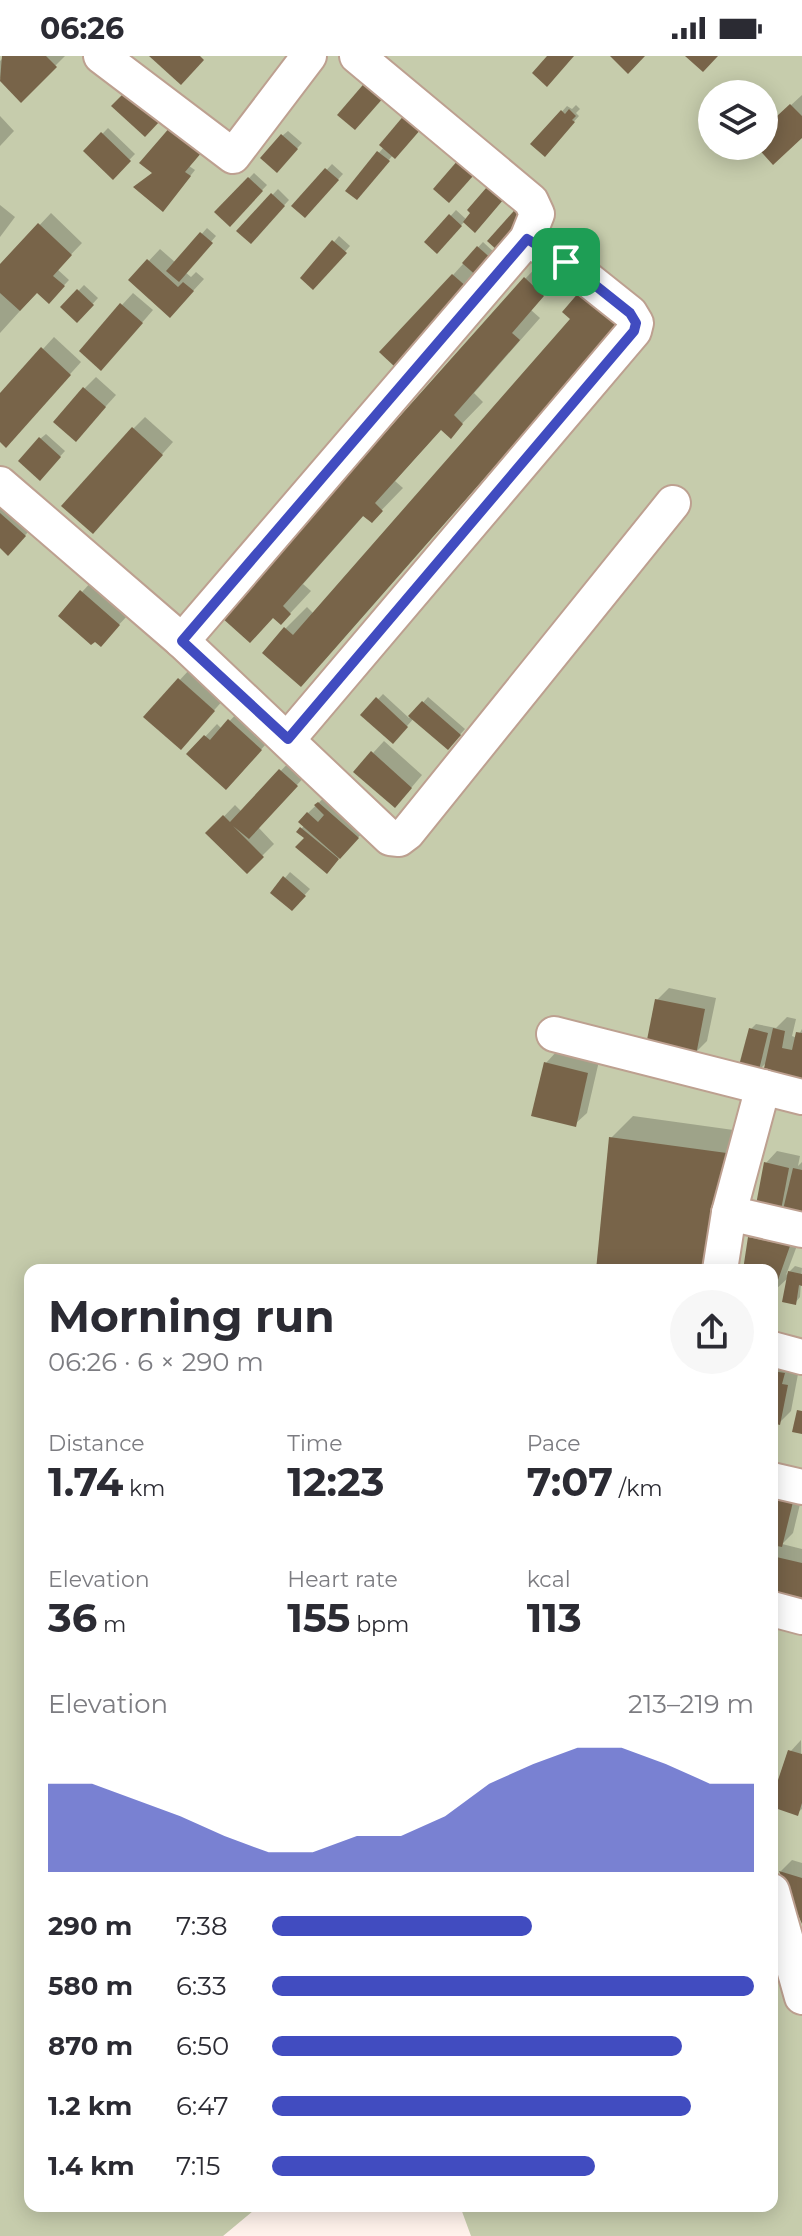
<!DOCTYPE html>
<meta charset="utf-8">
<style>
:root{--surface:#fff;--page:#f7f7f7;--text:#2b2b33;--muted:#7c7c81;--accent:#414cc0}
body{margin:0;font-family:Montserrat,sans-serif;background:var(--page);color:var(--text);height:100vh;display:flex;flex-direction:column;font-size:30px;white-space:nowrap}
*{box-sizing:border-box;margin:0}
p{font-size:26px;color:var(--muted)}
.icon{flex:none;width:44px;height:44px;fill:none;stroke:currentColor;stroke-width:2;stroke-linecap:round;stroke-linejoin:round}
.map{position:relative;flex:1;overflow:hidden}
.panel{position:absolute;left:24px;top:1208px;width:754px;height:948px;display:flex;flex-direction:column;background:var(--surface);border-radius:16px;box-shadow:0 4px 20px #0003}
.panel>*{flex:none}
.controls{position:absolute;left:698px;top:24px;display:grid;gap:16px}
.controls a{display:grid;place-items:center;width:80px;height:80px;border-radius:50%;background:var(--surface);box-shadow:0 4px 20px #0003;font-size:40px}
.pin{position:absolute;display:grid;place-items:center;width:68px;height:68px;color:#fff;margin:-34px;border-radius:16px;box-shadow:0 4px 12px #0006}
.round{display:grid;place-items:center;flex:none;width:84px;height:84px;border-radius:42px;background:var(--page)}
.headline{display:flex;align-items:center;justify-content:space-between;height:136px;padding:0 24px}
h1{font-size:44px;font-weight:700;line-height:60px}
.stats{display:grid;grid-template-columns:repeat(3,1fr);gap:12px;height:136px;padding:8px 24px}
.stats div{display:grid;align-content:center}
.stats b{font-size:40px;font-weight:700}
.stats small{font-size:22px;font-weight:400}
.stats p{font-size:22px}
.chart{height:224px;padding:16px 24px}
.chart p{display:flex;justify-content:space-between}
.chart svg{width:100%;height:144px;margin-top:8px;fill:var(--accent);opacity:.7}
ul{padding:0 24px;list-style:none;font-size:26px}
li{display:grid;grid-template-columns:128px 96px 1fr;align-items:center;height:60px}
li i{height:20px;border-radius:10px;background:var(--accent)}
.status{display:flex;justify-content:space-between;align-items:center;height:56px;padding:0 40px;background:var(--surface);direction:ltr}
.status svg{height:22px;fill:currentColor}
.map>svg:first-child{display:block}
</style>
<div class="status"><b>06:26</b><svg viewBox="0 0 49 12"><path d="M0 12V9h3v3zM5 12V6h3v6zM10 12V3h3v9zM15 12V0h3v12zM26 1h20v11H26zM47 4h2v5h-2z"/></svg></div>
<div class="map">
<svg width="802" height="2180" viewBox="0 0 802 2180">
<rect width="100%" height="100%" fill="#fff2eb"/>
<path fill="#c6ccac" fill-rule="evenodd" d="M0,0H802V2180H471L460,2150H772V1214H30V2150H259L223,2180H0ZM712,38H764V90H712Z"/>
<g fill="#0003">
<path d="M5,0H65L21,44L0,22V5Z"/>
<path d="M802,39V79L773,106L758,90H764V74Z"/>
<path d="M576,49L580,53L576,57L579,60L544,98L533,88L567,50L572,53Z"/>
<path d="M0,60L14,75L0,90Z"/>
<path d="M108,72L135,98L113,121L86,95Z"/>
<path d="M288,75L302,87L282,109V80Z"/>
<path d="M384,91L393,99L362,136L347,134Z"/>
<path d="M332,108L343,118L305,159L294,150Z"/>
<path d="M189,110L195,114L168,148L136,131Z"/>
<path d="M254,117L267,129L230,168L217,156Z"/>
<path d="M500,120L513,131L475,174L465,165L437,195L427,186L456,154L467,164L473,157L470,154Z"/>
<path d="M278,133L289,144L250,186L239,175Z"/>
<path d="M0,149L15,161L0,181Z"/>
<path d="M51,157L82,187L57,213L69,224L54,240L38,235L0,277V211Z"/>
<path d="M207,172L216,180L185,216L191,221L196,216L204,223L181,248L131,224L160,193L176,207Z"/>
<path d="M339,180L350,190L313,232L334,186Z"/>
<path d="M483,186L497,199L406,297L453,219Z"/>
<path d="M546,201L564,217L531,254L540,262L474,337L483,346L450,380L442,372L395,425L403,432L372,464L365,458L303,528L311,535L281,567L274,560L525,223Z"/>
<path d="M84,229L98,242L77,265L63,251Z"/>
<path d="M133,237L153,254L113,300L122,249Z"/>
<path d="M639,246L322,607L285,573L307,551L314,558Z"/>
<path d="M54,281L81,306L17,377L0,384V340Z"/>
<path d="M96,321L116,339L87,371L84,333Z"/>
<path d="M145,361L173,386L104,463L133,373Z"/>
<path d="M46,378L65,395L40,422V383Z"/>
<path d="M0,430L36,467L20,485L0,489Z"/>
<path d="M93,524L130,557L112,576L82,536Z"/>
<path d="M191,612L225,642L192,679L146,660Z"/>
<path d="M383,638L409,662L428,641L465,673L448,692L414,662L393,686L363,659Z"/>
<path d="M241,653L272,681L238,720L189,698L217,668L222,673Z"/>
<path d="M384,685L422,719L406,738L373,697Z"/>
<path d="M292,703L308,717L258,771L274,788L247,815L208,777L235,749L242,756Z"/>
<path d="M331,735L369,770L326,815L307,782L299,775L305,769L308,757Z"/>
<path d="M290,816L310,833L292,853L285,822Z"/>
<path d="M669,932L716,942L707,985L695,997L657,944Z"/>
<path d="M787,961L796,963L792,980L797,982L802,973V1030L768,1005L757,1016L751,973L756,968L776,972Z"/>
<path d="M557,995L599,1005L587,1057L575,1068L546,1007Z"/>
<path d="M633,1060L755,1077L598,1214L611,1082Z"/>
<path d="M777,1095L800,1100L798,1110L802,1106V1166L757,1152L766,1107Z"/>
<path d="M762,1171L801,1179L786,1219L795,1210L802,1212L800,1241L795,1247L789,1221L773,1236L772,1214H745L750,1182Z"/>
<path d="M795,1306L793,1317L798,1318L791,1355L779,1367L772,1365V1307Z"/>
<path d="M772,1426L802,1440L793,1477L782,1488L802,1493V1551L772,1544Z"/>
<path d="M801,1684L802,1753L797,1757L772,1748L790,1696Z"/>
<path d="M792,1804L802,1807V1863L781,1815Z"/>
</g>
<g fill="#786449">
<path d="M2,0H46L57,11L21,47L0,25Z"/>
<path d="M149,0H200L204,4L181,29Z"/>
<path d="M547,0H574L547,31L532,17Z"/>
<path d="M610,0H645L628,18Z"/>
<path d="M685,0H718L703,16Z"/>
<path d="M374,16L392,32L355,74L337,59Z"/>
<path d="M127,34L160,65L145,81L111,50Z"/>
<path d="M790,48L802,60V82L773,109L756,90H764V72Z"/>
<path d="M411,51L428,65L395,103L379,89Z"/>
<path d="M569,53L576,60L572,64L575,66L545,101L530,88L561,54L565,58Z"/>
<path d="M171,70L202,96L185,116L191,120L163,156L133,131L152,117L139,107Z"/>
<path d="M101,76L131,105L113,124L83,95Z"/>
<path d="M281,78L298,93L277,117L260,102Z"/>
<path d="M377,95L390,105L357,144L345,135Z"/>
<path d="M465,96L481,111L449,147L433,133Z"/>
<path d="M325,112L339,124L305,162L291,150Z"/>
<path d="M248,121L263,135L230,171L214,156Z"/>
<path d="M493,124L509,137L475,177L463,166L470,157L467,154Z"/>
<path d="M271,137L285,150L251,188L236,175Z"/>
<path d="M521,147L533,158L498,195L487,185Z"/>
<path d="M449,158L462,170L437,198L424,186Z"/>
<path d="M38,167L72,199L53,220L65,230L49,248L37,237L20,255L0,237V208Z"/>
<path d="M200,176L213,187L179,226L166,215Z"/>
<path d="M332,184L347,197L313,234L300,222Z"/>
<path d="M477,190L494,205L479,222L462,207Z"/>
<path d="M147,203L178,231L183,226L194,235L170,262L128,224Z"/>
<path d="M452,218L468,232L395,311L379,296Z"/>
<path d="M524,221L544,240L512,277L520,284L454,359L463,368L451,383L441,374L375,447L383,455L372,467L363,460L283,550L291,558L281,569L273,562L250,587L221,561Z"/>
<path d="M77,233L94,249L77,267L60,251Z"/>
<path d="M580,235L619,269L301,631L262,597L284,571L293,579L570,263L562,256Z"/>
<path d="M120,247L143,267L101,315L79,295Z"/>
<path d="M41,291L71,319L6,392L0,386V337Z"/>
<path d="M83,331L106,351L76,386L53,366Z"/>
<path d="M132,371L163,399L93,478L61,450Z"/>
<path d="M39,381L61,401L40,425L18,405Z"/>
<path d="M0,457L26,480L8,500L0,492Z"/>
<path d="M80,534L120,569L101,591L95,586L91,589L58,560Z"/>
<path d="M178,622L215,655L181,694L143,661Z"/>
<path d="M376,641L408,671L393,688L360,659Z"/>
<path d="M422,645L461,679L448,694L408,660Z"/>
<path d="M228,663L262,694L226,734L186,698L204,679L210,684Z"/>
<path d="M371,695L412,732L395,752L353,716Z"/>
<path d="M279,713L298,730L249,783L233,770L264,801L247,818L205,777L223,759L230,766Z"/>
<path d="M318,746L359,782L340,803L298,766L307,756L318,766L324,759L314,749Z"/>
<path d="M300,771L339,803L327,818L295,791L304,782L296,776Z"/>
<path d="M283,820L306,840L292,855L270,837Z"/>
<path d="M655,943L705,953L696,999L646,989Z"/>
<path d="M749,972L768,977L758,1018L738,1013Z"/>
<path d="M773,972L785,975L782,992L792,994L796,976L802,977V1032L763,1017Z"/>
<path d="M544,1006L588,1017L576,1071L531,1060Z"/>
<path d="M609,1081L734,1098L712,1214H596Z"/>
<path d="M764,1106L789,1112L780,1159L755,1154Z"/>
<path d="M793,1112L802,1114V1168L781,1162Z"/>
<path d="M748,1181L790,1190L772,1241V1214H743Z"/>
<path d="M788,1215L802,1218V1230L799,1229L796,1249L782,1246Z"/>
<path d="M772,1315L785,1317L782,1328L788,1329L780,1369L772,1367Z"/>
<path d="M797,1354L802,1355V1378L792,1376Z"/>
<path d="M772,1441L793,1446L782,1491L772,1489Z"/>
<path d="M772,1500L802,1507V1553L772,1546Z"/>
<path d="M788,1694L802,1698V1747L798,1760L772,1751V1742Z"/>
<path d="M779,1815L802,1822V1868Z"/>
</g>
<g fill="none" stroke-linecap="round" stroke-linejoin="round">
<g stroke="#bda090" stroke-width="38">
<g id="minor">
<path d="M101,0L233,100L309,0"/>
<path d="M0,428L182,585L390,782L399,783L407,777L673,447"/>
<path d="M182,585L527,183L537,158L531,145L357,0"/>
<path d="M288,683L634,275L636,267L630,257L566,206L527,183"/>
<path d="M554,978L802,1041"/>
<path d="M729,1157L802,1174"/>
<path d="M720,1214L729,1157L763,1031"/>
<path d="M772,1293L802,1301"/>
<path d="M772,1424L802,1431"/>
<path d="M772,1553L802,1561"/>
<path d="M772,1835L802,1941"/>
</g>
</g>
<use href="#minor" stroke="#fff" stroke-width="34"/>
</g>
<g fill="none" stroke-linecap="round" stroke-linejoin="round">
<g stroke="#fff" stroke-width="16">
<path id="route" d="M527,183L566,206L630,257L636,267L634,275L288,683L182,585Z"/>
</g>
<use href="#route" stroke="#414cc0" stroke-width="10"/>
</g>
</svg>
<div class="controls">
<a><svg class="icon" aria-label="layers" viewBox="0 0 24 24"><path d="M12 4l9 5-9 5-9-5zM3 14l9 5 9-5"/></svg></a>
</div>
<div class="pin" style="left:566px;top:206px;background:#1e9e55"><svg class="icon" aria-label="arrive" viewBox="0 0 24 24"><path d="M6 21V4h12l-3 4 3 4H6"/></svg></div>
<section class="panel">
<div class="headline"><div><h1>Morning run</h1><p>06:26 · 6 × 290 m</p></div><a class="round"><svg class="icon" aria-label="share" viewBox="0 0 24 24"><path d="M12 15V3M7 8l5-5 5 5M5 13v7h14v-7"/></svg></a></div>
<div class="stats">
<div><p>Distance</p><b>1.74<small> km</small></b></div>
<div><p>Time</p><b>12:23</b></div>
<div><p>Pace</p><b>7:07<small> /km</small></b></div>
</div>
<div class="stats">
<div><p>Elevation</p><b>36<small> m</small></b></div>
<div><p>Heart rate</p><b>155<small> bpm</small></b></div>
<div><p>kcal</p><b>113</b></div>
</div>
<div class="chart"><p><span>Elevation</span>213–219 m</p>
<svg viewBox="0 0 160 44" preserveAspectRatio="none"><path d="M0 44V17L10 17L20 22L30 27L40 33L50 38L60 38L70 33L80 33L90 27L100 17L110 11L120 6L130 6L140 11L150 17L160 17V44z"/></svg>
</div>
<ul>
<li><b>290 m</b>7:38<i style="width:54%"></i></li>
<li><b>580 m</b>6:33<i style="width:100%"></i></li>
<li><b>870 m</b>6:50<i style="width:85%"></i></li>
<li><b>1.2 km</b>6:47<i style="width:87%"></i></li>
<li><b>1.4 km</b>7:15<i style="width:67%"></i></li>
</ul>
</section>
</div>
